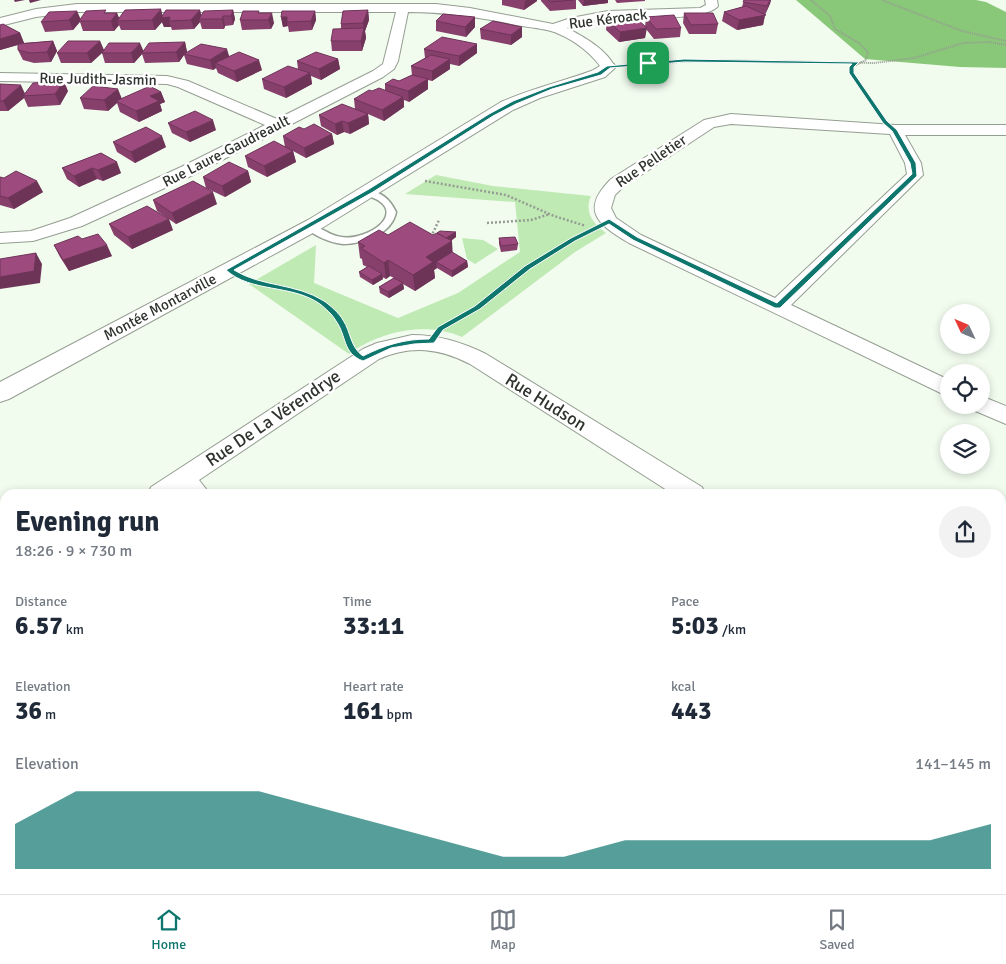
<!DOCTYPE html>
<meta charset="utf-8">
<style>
:root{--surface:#fff;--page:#f2f2f3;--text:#1f2937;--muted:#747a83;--line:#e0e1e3;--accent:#0f766e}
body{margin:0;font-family:Signika,sans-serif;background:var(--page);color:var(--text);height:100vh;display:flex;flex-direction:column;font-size:19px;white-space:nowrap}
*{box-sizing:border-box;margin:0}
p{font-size:16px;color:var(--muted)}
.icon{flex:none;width:28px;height:28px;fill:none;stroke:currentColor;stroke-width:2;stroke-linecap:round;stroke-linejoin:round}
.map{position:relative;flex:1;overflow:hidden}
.sheet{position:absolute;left:0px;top:489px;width:1006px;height:406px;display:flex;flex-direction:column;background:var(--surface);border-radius:15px 15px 0 0;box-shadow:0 2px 8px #0003}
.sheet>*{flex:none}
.needle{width:32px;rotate:314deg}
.fabs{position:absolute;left:940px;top:304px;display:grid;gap:10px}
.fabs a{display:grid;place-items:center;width:50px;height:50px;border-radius:50%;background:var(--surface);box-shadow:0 2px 8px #0003;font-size:25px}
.pin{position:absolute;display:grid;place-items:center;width:42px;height:42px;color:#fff;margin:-21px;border-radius:10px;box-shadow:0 2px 8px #0006}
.round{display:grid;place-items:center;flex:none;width:52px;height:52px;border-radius:26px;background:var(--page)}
.headline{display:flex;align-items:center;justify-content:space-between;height:85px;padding:0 15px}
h1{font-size:28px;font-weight:700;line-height:38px}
.stats{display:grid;grid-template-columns:repeat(3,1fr);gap:8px;height:85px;padding:5px 15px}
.stats div{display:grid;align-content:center}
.stats b{font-size:25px;font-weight:700}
.stats small{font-size:14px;font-weight:400}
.stats p{font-size:14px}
.chart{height:140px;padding:10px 15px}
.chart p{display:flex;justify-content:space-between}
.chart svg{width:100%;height:90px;margin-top:5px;fill:var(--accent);opacity:.7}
.dock{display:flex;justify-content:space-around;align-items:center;height:70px;border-top:1px solid var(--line);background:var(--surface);font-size:14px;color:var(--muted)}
.dock a{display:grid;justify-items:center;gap:2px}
.dock .current{color:var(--accent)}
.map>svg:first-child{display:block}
</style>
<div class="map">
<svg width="1006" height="894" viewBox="0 0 1006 894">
<rect width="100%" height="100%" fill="#f1fbee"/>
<g fill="#c0eab4">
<path d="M436,175L493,186L591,196C584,212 593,224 606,233L575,252L462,337C426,321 380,331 349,354L249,284L316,245L314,283L398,318L458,293L520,252L515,202L405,194Z"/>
<path d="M462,238L483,240L498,249L475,264L467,259Z"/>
</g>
<path fill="#8ac879" d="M796,0H976L986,2L1006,12V68L960,67L865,59Z"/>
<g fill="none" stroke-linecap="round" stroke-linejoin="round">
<g stroke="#959e92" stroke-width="3">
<path id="service" d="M365,191C380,190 390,199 396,212C392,234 363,244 343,244C331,243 314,236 305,227L306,225C321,223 331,243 358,236C386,229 402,205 365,195Z"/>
</g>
<g stroke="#959e92" stroke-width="2">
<g id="minor">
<path d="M705,0H717L718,6C705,22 632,17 609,19C594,20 580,22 567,28C584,37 606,49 615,67L608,71L603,70C593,55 576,41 559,34C549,29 534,28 522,26C484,18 447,12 408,12L398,61L394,69L383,77L193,175L82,226L33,241L0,243V233L31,231L70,218L181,167L265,125L178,87L167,84L0,81V73L167,76L188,81L277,119L373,71L383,64L396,12H77L36,17L0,26V18L36,9L77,4H436L470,8L553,24L571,18L608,11L700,8L706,5Z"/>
<path d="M731,114L895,125H1006V135H905L921,163L923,175L791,305L949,380V397L629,243C597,224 580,210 611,179L704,120ZM731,124L890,134L905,163L907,174L775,298L641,235L616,218L611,208L615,195L623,187L714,127Z"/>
<path d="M412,335C438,335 462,342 486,354L702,487L705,494H673L470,364C439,348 411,345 379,359L199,480L210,494H148L151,487L363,349L377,343Z"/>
<path d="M981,396L1006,406V424L973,410L970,405H981Z"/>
<path d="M5,585V610L0,612V587Z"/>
<path d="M1001,674L1006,676V705L1001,704Z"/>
<path d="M608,890H646L648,894H610Z"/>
</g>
</g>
<g stroke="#959e92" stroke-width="2">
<path id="tertiary" d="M608,62L614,64L616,67L605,77L540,98L513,110L322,228L9,399L0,402V382L308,220L501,102C530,89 561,82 591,71C597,69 601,64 608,62Z"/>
</g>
<g stroke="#959c93" stroke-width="2" stroke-dasharray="1 1" stroke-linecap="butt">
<path d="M811,0L830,16L835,29L859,43L868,52L866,60L852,67V73L877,111"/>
<path d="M882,0L962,31L1006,41"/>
<path d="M628,65L714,60L874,63L914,58L963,43L990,42L1006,45"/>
</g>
<g stroke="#959c93" stroke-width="2.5" stroke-dasharray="2 2" stroke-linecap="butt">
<path d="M425,181L506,195L554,216L586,226"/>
<path d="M487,223L531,220L550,214"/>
<path d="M431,237L439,220"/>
<path d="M253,282C287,289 329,292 343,330"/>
<path d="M446,325L477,308L528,267L590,230"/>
</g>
<path stroke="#959c93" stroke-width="3" stroke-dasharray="2.5 2.5" stroke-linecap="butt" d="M342,329L347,342"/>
<use href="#service" fill="#fff" fill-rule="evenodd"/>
<use href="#minor" fill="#fff" fill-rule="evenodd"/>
<use href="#tertiary" fill="#fff" fill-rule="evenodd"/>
</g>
<g fill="#87406c">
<path d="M502,0H537V1L524,10L502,5Z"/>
<path d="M541,0H576V9L550,11L541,1Z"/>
<path d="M578,0H608V3L583,6Z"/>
<path d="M615,0H645V1L617,3Z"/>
<path d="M744,0H771L765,15L763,25L737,30L722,21L724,12L742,7Z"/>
<path d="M200,10L201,15L233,10L235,19L233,25L225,26L224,29H202L200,22L194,29L172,30L171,27H164L162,22L155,30H121L119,25L114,31H83L80,22L73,30L45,32L41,22L77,11L80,20L107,13H117L119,18L162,15Z"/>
<path d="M368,10L369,20L365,31L366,38L362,51H332L331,41L341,29V24Z"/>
<path d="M315,11L316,20L312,30L289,32L288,26L283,27L281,17Z"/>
<path d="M260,13L274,23L271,29L242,30L240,20Z"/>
<path d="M684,13L718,24L716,34H689L683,23Z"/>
<path d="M646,17L681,28L680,37L654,39L646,29L645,38L619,42L606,30L607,20L645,27Z"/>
<path d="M436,21L475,27L466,37L436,31Z"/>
<path d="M0,25L20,33L24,43L53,41L57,51L51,62L34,63L23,60L18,50V45L0,50Z"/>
<path d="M522,27V37L511,45L481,39L480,29Z"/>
<path d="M100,41L104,50L143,51L185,42L187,52L229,56L262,70L237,82L218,73L216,68L213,70L187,64L184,55L179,62L145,63L142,54L134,63H105L102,53L91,63H61L57,53Z"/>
<path d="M477,44V53L459,66L450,64V69L432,81L428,80V89L409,102L404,100V107L384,121L368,114L369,124L350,134L344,132L337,135L321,126L319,115L355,109L354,99L372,91L385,90V84L399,81L412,75L411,66L425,58L424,49Z"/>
<path d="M338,59L340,69L321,80L311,76L312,84L286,98L264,89L262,79L298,69L297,61Z"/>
<path d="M0,84L25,93L68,91L60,105L28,107L24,98L8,111H0Z"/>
<path d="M161,92L165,102L160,104L162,111L139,122L120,112L117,103L108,111L84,109L80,98L122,99Z"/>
<path d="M168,123L216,130L190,142L172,133Z"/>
<path d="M304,129L332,134L334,144L306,158L293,151L296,162L267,177L248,167L245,156L285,147L283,136Z"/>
<path d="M113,142L166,147L135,163L117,152Z"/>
<path d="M101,153L121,173L103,181L97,179L79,187L67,179L62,168Z"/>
<path d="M248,171L251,182L225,197L206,188L203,177Z"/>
<path d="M0,177L43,192L14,209L0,205Z"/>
<path d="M153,200L217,204L176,224L157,211Z"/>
<path d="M109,224L173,230L132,249L114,235Z"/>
<path d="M456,232V237L451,241H452V253L467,261L468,267L452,277L437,268L434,270L435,278L415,291L403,284L404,289L389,298L380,293L379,287L394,278L390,276L386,279L382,277L383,279L373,285L360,277L359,272L367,267L363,265L362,259L360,258L358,242L388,235H433Z"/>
<path d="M499,238L518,244L517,250L501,252L499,244Z"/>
<path d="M82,239L112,256L69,271L60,257L54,245Z"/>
</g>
<g fill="#6e3458">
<path d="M14,0H25L15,2Z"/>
<path d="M29,0H41L30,3Z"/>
<path d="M526,0H537V1L524,10L525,1Z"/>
<path d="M584,0H608V3L583,6Z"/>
<path d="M770,0H771L770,4L765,15L763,25L737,30L739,20L765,15Z"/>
<path d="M161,9L163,17H170L169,21L171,27H164L162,22L155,30L152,20Z"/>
<path d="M200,10L202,19H199L200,22L194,29L191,20Z"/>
<path d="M233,10L235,19L233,25L231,16Z"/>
<path d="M368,10L369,20L365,31L366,38L362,51L361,41L364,31L363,23Z"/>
<path d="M77,11L81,20L73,30L69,20Z"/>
<path d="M315,11L316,20L312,30L311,21Z"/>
<path d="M117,13L120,21H117L119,25L114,31L111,21Z"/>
<path d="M272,13L274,23L271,29L268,20Z"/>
<path d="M223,16L225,26L224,29L222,19Z"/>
<path d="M281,17H287V22L288,26L283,27Z"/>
<path d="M475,17V27L466,37L465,27Z"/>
<path d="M522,27V37L511,45V35Z"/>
<path d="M647,28L645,38L619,42L620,32Z"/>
<path d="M20,33L24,43L0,50V39Z"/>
<path d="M53,41L57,51L51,62L47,52Z"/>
<path d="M100,41L104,51L91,63L87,53Z"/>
<path d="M185,42L187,52L184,54V55L179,62L176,52Z"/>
<path d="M140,43L144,52L142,53V54L134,63L131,53Z"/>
<path d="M477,44V53L459,66V56Z"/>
<path d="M227,49L230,59L215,63L216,68L213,70L210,60Z"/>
<path d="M338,59L340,69L321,80L319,69Z"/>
<path d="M450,59V69L432,81V71Z"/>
<path d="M259,60L262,70L237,82L234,71Z"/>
<path d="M310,73L312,84L286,98L284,87Z"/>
<path d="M428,79V89L409,102L408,91Z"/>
<path d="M64,81L68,91L60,105L55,94Z"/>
<path d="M21,85L26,96H23L24,98L8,111L3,101Z"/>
<path d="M118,89L122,99L116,101L117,103L108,111L104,100Z"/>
<path d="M161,92L165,102L160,104L162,111L139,122L136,111L150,96Z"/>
<path d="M403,97L404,107L384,121L382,110Z"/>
<path d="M368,114L369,124L350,134L348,123Z"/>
<path d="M213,120L216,130L190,142L186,132Z"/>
<path d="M342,121L344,132L337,135L335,124Z"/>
<path d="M332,134L334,144L306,158L304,148Z"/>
<path d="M162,136L166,147L135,163L131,152Z"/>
<path d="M293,151L296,162L267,177L264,166Z"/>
<path d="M117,162L121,173L103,181L98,170Z"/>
<path d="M92,168L97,179L79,187L74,176Z"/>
<path d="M248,171L251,182L225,197L222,186Z"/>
<path d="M37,181L43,192L14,209L8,198Z"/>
<path d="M213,192L217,204L176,224L172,213Z"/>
<path d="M169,219L173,230L132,249L128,237Z"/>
<path d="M456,232V237L439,248V242Z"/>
<path d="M452,241L453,258L436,262L437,268L434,270L435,278L415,291L413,275L426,257Z"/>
<path d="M107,245L112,256L69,271L63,260Z"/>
<path d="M36,253L42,264L40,283L0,289V277Z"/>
<path d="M388,260L390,276L386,279L384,263Z"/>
<path d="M467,261L468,267L452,277V271Z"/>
<path d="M382,274L383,279L373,285L372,280Z"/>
<path d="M403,283L404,289L389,298L388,292Z"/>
</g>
<g fill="#9d4b7e" stroke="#6e3458">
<path d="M548,0H574L550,2Z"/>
<path d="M744,0H770L767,6L743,2Z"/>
<path d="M746,6L766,15L739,20L724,12Z"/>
<path d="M161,9L152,20L117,21L125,10Z"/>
<path d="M106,10L104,13H117L111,21H79L86,11Z"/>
<path d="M166,10H200L191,20L169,21L170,17L161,18Z"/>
<path d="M233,10L231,16H223L222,19H199L204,11Z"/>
<path d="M368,10L363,23L341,24L343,11Z"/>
<path d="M77,11L69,20L41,22L49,12Z"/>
<path d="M243,11H259L258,13H272L268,20H240Z"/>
<path d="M282,11H315L311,21L287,22V17H281Z"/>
<path d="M684,13H713L718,24L691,25Z"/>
<path d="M443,14L475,17L465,27L436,21Z"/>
<path d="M633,15L647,28L620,32L607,20Z"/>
<path d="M674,15L681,28L656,29L646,17Z"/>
<path d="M493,21L522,27L511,35L480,29Z"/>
<path d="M3,24L20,33L0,39V25Z"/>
<path d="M364,28L361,41H331L333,29Z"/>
<path d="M442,37L477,44L459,56L424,49Z"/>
<path d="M53,41L47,52L30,53L18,50V44Z"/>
<path d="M68,41H100L87,53H57Z"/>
<path d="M185,42L176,52L142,53L149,43Z"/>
<path d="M109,43H140L131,53H102Z"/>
<path d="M201,44L227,49L210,60L184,54Z"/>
<path d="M239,52L259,60L234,71L215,63Z"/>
<path d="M316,52L338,59L319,69L297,61Z"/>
<path d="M431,55L450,59L432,71L411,66Z"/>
<path d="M288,66L310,73L284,87L262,79Z"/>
<path d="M412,75L428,79L408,91L385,84L393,79L399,81Z"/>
<path d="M64,81L55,94L23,96L33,83Z"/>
<path d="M0,84L21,85L3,101H0Z"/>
<path d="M93,86L118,89L104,100L80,98Z"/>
<path d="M150,86L161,92L150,96L159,101L136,111L116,101Z"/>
<path d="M379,88L403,97L382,110L354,99L369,90L372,91Z"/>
<path d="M342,104L368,114L348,123L342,121L335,124L319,115Z"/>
<path d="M195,111L213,120L186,132L168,123Z"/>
<path d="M314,124L332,134L304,148L283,136L299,127L304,129Z"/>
<path d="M146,127L162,136L131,152L113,142Z"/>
<path d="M274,141L293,151L264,166L245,156Z"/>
<path d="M101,153L117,162L98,170L92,168L74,176L62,168Z"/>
<path d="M229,162L248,171L222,186L203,177Z"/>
<path d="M16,171L37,181L8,198L0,196V177L4,178Z"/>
<path d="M193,181L213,192L172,213L153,200Z"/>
<path d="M147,206L169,219L128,237L109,224Z"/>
<path d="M410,222L433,235L437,233L452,241L426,257L433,262L413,275L388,260L384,263L361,248L365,246L358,242L379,230L388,235Z"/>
<path d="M440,231L456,232L446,238L437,233Z"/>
<path d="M98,234L107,245L63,260L54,245L78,236L82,239Z"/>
<path d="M515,237L518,244L501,246L499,238Z"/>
<path d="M452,252L467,261L452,271L436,262Z"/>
<path d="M36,253L34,271L0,277V259Z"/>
<path d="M369,266L382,274L372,280L359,272Z"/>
<path d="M394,278L403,283L388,292L379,287Z"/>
</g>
<path fill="#0f766e" stroke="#fff" fill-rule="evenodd" d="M684,59L859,62L854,67V73L887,121L897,130L916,163L917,176L780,308H775L633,240L609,224L575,241L530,269L480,309L443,330L434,343L414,344L391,348L363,361C342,353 347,336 336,321C333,315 325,308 320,304C292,284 251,293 226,270L369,189L489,114L513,101L549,87L598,72L607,66ZM684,62L852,64L849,67V73L883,123L892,131L910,163L912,174L777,303L637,237L609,219L571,238L525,266L475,306L438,327L429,339C404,339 385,345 363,356C350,347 351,332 343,320C339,313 330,305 324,301C296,283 261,287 234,270L373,192L493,116L516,104L552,89L601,75L610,68Z"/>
<g text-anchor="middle" stroke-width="5" stroke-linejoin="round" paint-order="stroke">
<g font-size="15" fill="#2f332e" stroke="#fff">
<text transform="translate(608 19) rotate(-7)" y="5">Rue Kéroack</text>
<text transform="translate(98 79) rotate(1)" y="5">Rue Judith-Jasmin</text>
<text transform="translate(226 151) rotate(-27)" y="5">Rue Laure-Gaudreault</text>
<text transform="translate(651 161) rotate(-34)" y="5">Rue Pelletier</text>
<text transform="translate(160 307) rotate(-28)" y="5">Montée Montarville</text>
</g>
<g font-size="18" fill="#2f332e" stroke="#fff">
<text transform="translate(546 402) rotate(32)" y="6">Rue Hudson</text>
<text transform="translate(273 418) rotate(-34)" y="6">Rue De La Vérendrye</text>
</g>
</g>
</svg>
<div class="fabs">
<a><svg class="needle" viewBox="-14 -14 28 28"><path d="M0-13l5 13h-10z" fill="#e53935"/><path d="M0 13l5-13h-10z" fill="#747a83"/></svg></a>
<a><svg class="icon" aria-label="locate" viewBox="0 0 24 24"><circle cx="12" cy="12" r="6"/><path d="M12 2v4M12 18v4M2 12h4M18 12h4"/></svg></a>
<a><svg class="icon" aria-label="layers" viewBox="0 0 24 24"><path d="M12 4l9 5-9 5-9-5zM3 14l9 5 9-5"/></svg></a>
</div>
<div class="pin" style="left:648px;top:63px;background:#1e9e55"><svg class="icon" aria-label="arrive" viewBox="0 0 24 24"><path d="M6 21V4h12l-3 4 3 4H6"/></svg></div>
<section class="sheet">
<div class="headline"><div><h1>Evening run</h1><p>18:26 · 9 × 730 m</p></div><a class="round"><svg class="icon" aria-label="share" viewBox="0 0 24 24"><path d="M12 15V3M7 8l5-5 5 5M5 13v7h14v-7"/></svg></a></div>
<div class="stats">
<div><p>Distance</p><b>6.57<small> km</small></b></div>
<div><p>Time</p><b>33:11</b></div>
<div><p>Pace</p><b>5:03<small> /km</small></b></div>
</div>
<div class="stats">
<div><p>Elevation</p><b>36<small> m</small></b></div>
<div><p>Heart rate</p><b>161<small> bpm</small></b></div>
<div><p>kcal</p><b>443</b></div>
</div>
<div class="chart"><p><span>Elevation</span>141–145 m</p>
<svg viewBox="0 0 160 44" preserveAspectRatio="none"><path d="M0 44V22L10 6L20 6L30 6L40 6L50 14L60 22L70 30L80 38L90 38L100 30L110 30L120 30L130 30L140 30L150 30L160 22V44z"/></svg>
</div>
</section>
</div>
<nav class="dock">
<a class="current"><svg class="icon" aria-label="home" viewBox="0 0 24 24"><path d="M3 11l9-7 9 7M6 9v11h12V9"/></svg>Home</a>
<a><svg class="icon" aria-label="map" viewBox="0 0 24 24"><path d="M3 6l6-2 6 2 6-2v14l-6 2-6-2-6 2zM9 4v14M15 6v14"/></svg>Map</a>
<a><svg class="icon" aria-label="saved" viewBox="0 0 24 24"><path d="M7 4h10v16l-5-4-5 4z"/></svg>Saved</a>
</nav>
